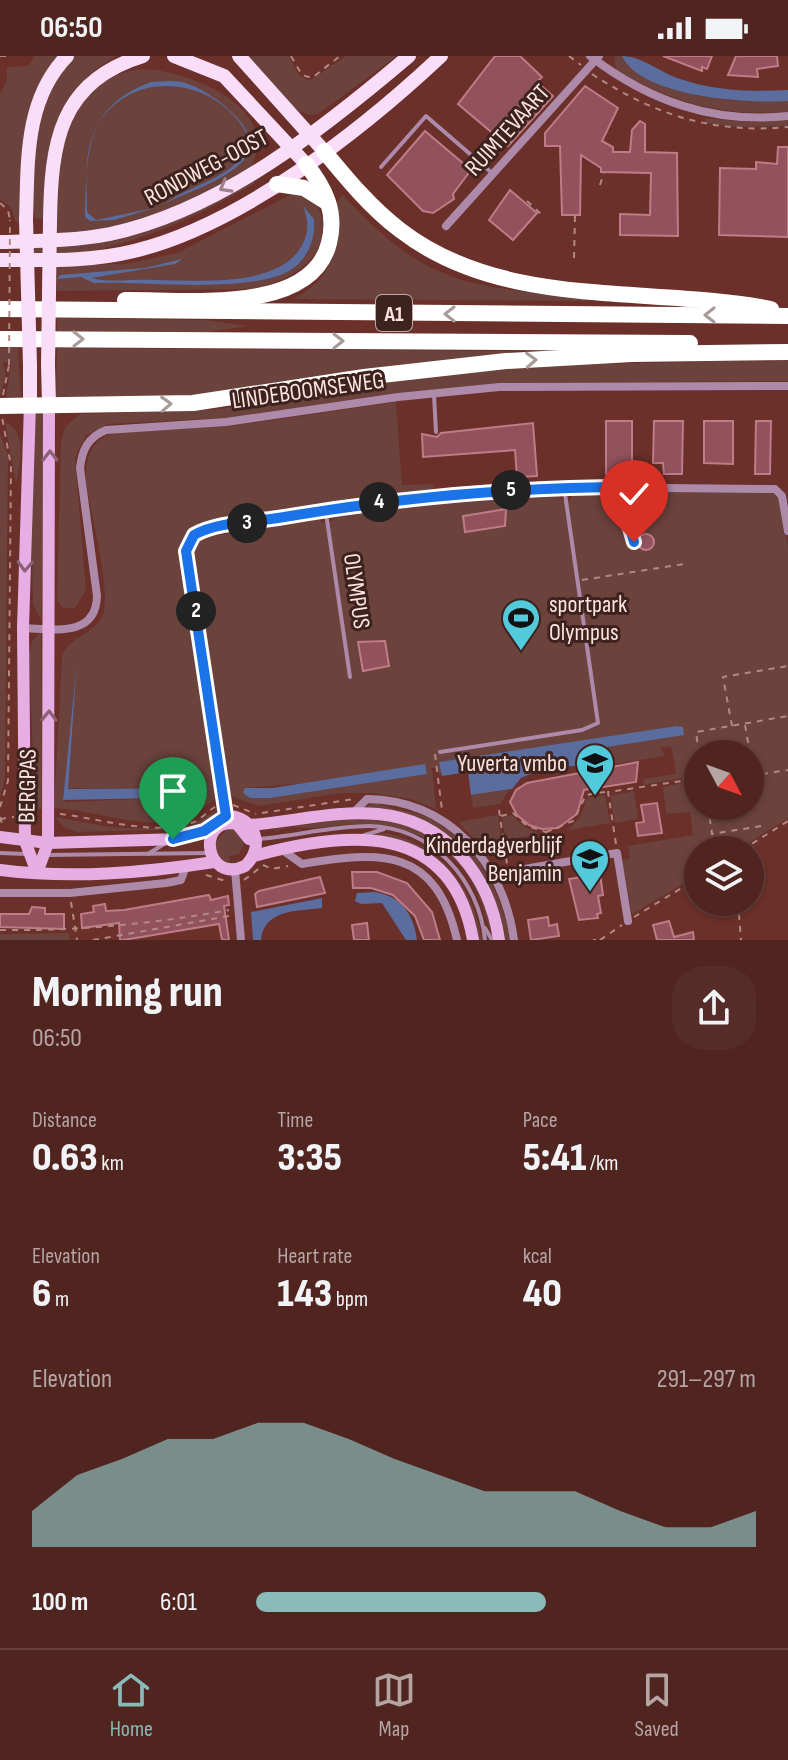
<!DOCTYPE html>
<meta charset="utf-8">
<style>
:root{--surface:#50241f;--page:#562c28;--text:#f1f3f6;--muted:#b4a4a4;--line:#67413d;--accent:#8bbbb9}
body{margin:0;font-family:"Sofia Sans Condensed",sans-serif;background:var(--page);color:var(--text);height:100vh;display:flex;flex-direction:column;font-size:30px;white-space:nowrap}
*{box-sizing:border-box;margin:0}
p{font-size:26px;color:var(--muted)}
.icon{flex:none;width:44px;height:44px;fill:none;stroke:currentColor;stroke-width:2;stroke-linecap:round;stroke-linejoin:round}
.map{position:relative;height:884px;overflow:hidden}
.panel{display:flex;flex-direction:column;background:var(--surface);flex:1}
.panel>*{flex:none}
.needle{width:52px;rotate:131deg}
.tools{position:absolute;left:684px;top:684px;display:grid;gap:16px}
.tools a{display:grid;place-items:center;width:80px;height:80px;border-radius:50%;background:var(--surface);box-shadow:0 2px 6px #0004,0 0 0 2px var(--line);font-size:40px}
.pin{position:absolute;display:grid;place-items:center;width:68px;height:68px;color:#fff;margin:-82px -34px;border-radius:50% 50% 50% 0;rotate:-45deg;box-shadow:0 0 8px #0007}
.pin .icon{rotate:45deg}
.km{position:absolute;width:40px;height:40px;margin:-20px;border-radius:50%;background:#222;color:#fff;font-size:22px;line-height:40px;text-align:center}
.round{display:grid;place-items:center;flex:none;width:84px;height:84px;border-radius:32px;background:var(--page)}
.overview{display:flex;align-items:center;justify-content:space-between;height:136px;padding:0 32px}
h1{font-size:44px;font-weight:800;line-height:60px}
.metrics{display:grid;grid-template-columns:repeat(3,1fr);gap:12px;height:136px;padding:8px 32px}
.metrics div{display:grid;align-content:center}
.metrics b{font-size:40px;font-weight:800}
.metrics small{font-size:22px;font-weight:400}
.metrics p{font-size:22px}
.chart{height:224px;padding:16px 32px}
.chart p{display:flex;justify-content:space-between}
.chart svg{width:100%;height:144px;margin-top:8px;fill:var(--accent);opacity:.7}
ul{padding:0 32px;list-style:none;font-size:26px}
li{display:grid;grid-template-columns:128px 96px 1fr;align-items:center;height:60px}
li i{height:20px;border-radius:10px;background:var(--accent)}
.status{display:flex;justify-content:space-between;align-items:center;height:56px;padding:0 40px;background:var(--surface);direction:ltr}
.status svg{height:22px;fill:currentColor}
.tab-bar{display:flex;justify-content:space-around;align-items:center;height:112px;border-top:2px solid var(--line);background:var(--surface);font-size:22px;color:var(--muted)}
.tab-bar a{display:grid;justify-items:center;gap:4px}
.tab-bar .on{color:var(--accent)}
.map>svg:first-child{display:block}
</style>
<div class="status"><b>06:50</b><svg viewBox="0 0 49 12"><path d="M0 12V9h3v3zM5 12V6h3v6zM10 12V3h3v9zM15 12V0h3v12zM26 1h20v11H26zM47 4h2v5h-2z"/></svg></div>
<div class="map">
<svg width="788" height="884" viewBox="0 0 788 884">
<rect width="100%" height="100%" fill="#6a3029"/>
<g fill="#6b423c" fill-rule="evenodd">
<path d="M35,0H60L47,17L21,164L16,167L11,152L0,143V38L7,25V11L28,10Z"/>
<path d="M74,0H117C54,32 46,100 44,163L35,162C24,110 36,39 74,0Z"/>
<path d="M247,0H289L298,18L309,25L346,0H397L318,58C292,65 263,18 247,0Z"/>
<path d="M614,0H622L679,35L694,39L734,45H788V56C719,60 676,48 616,14Z"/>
<path d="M142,13C187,14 281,50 252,109C201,150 122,174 57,181C57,115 54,23 142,13Z"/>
<path d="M705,62L748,66L788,64V70L736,71L705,67Z"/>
<path d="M251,122L255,127C199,160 139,188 75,198C51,202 24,200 0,200L34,196L0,191L83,188Z"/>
<path d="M296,136L318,151C338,198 292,225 253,233L57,235V209L125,208L177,197Z"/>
<path d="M343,139C426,230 469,231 585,241V245L292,243C333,225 343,186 336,146Z"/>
<path d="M57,262L206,264L248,270L208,276L57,275Z"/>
<path d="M0,292H18L21,342H6L11,306L3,307L6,316L0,342Z"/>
<path d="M57,292L513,295V297L398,309L186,341H56Z"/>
<path d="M788,303V325L499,327L397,337L225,362L108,368L86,379L75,402L86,534L75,552H63L57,544L61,384L66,370L80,358L219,353L390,326L520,310Z"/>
<path d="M396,346L402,429L434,428L433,433L197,470L183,485L218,731L216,742C209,747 199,757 191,760C147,777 97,754 54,752L62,599C71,580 92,579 102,561C113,538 89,454 86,424C86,408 88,390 104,381C123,370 198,373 225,370C282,364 339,354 396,346ZM77,607L67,732H204L207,740L66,746L63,742Z"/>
<path d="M43,351L42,543L41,564L33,549L30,403L35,352Z"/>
<path d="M5,366C28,376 20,408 16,429Z"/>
<path d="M0,377L8,400L5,722L0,741Z"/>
<path d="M621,435L627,443H634L642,436L769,435L781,444L788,491V762L737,794H698V819L632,858L622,804L630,802L628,790L693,779L690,756L666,758L663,731L682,727V722L644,729L643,723L676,718L671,690L661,692L665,700L595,711L593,693L684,678L442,716L440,720L437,712H432L436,753L411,743L374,737H341L259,750L233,741L228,731L191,497L197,483L317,461L322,467L331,466L338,457L493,439L496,445V439L555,436L562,444H570L574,436ZM698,698H750V750H698ZM427,718L270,742H262L245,732Z"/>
<path d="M41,576L42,753H35L29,596L33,584Z"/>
<path d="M509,734L500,748L473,752L471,739Z"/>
<path d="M634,735L638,763L615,767L610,740Z"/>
<path d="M605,739L610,767L569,774L581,759L587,742Z"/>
<path d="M376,745C384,753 409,754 422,759C476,783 497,830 512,884H502L499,864L450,785L362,754Z"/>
<path d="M219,752L205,769L195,773L76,776L64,771L55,761L110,771L148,773L193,769Z"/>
<path d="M498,759L503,794L488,797L458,766Z"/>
<path d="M512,759L524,771L540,778L506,784L502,761Z"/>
<path d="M365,760C410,764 450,785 477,823C487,838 490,866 495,884C486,868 484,849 475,832C445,776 386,761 327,771C309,774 292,768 275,776V773Z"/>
<path d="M226,774H234L244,787L239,798L229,800L230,807L220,803L214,787Z"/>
<path d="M386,777C441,789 473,830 482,884H475L440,812L374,779Z"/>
<path d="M69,877L70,884H0V878Z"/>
</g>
<g fill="#5b6d9e">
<path d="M622,0C642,0 661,17 680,23C716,35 751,36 788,34V45C747,48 641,41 622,0Z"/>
<path d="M151,26C161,26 172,24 182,26C205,31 267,73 246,101C230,123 190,135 166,147C192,127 247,120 248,80C216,16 118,10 92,82C84,104 87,133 87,156L96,164L154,152L114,164L90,165L85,161C87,98 84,51 151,26Z"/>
<path d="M303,150L314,163C316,183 307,205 289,215C247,238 144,225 94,227L81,221L57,223L60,219L145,212L182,203L175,208L91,222C109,227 132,223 152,224C195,224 276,233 301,191C309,178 309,164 303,150Z"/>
<path d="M77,606L68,733L205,732L207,741L63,744Z"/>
<path d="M677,670L683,671L684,679L594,693L595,708L542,713L521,722L512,733L471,739L468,716L442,720L439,706Z"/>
<path d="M425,708L427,718L270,742H250L243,737L245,732H273Z"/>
<path d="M374,836C401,839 414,859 417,884H406L382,847L361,848L355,845L357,837Z"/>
<path d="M322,842V852C298,855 264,853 261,884H253L251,856Z"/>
</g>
<g fill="#91525d" stroke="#bf7b86" stroke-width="2">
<path d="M495,0H520L542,21L537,26L553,40L508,90L458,48Z"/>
<path d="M663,0H712L707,13L702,11V15Z"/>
<path d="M736,0H777L778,10L757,13L758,21L728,19Z"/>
<path d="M585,30L618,52L602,85L613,91V96H630L632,74L640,65L645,68V96L677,97L678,180L620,179V158L650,159L651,117L601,116V112L581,99L580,159H562L560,90H545V77Z"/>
<path d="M425,75L471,114L453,138L454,143L433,157L423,155L387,119Z"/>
<path d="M778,91H788V181L719,179L720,112L756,113V106L777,108Z"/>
<path d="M510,134L537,157L513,184L489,164Z"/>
<rect x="606" y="365" width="26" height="53"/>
<path d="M654,365H683L682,418H664L663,407H653Z"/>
<path d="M704,365H733V408L704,407Z"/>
<path d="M756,365H771L770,418H755Z"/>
<path d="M533,367L537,420L517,421L515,394L423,401L422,378L437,381L441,377Z"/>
<path d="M506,453L505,470L465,476L463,460Z"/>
<circle cx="646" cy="486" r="8"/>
<path d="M385,585L389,610L363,615L358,586Z"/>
<path d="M638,706L636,726L584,734L577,758L558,772L542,773L529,769L517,759L510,746L516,734L527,727Z"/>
<path d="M657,747L662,777L638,780L636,767L644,766L641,749Z"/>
<path d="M352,816H377L407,827L432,856L440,884H424L415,860L393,839L371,832H353Z"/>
<path d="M600,818L603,839L598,840L601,857L597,858L598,862L579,864L569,823Z"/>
<path d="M320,821L325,837L257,851L255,838L259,835Z"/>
<path d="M209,839L211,844L228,840L229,849L224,850L229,884H222L219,868L124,884H120L119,867L82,872L81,858L94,856L93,850L105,848L106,855L124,854Z"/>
<path d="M32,851L45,852V858H64V873L0,871V858H29Z"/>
<path d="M548,861L549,870L557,868L559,880L531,884L528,864Z"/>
<path d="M669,865L674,881L693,876L694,884H657L653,869Z"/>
<path d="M367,867L369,884H354L352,869Z"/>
</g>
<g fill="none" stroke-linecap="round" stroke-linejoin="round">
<g stroke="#b28984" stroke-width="2" stroke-dasharray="6 6" stroke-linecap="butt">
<path d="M0,0H7"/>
<path d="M291,0L302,19L312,22L340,0"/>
<path d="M569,0L581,9"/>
<path d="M592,18C654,59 714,78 788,71"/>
<path d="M600,129L604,116"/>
<path d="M527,145L541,158"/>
<path d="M0,147L8,154L10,164"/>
<path d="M574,202L575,159"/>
<path d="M3,339L9,309"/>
<path d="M582,524L684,508"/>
<path d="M745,669L754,720"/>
<path d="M732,670L723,621L788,610"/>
<path d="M435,698L442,754"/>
<path d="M699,698L696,676L788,660"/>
<path d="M750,720L788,714"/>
<path d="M233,749L256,758"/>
<path d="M708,750L712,778L761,770"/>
<path d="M0,751L8,725L11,410L2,361"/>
<path d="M499,754L507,808"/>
<path d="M262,757L354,743"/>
<path d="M60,758C97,762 157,781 194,766C201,763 208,755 215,751"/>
<path d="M501,760L513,757L527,770L546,776L550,800"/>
<path d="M0,761L3,771"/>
<path d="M0,763L14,761"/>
<path d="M546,776L573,765L586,739L605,736"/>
<path d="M616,788L608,736L682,725"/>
<path d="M742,794L788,765"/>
<path d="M263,809L272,813L288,810"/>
<path d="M206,819L226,825"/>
<path d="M244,824L261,811"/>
<path d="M71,846L77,884"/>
<path d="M738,846L741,884"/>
<path d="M634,861L698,822"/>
<path d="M0,874C78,875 152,868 229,854"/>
<path d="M93,884L229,860"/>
<path d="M593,884H596"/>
<path d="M600,884L622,869"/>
</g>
<g stroke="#ad89aa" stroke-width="4">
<path d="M381,111L426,60L492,117"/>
<path d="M434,339L436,376"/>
<path d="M631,434L628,465L634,486"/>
<path d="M326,457L350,621"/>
<path d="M440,696L582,674L598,667L564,431"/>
<path d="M362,780L384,773"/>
<path d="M258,783C295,780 332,770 369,770C432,771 479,824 485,884"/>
<path d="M0,797L26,798"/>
<path d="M148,798L164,788"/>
<path d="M46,799L209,797"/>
<path d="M485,872L492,884"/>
</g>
<g stroke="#ad89aa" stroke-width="8">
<path d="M590,0C649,45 713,68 788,60"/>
<path d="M446,170L599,0"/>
<path d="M23,572C53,573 96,582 97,540L80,412C82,394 88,381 106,374L226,366L398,341L499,331L788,330"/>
<path d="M352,758L367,743C449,744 504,807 514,884"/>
<path d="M226,760L186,495L188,486L198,476L382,446L470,436L564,431L775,433L782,440L788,475"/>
<path d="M281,793L302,808C381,795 436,791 457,884"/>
<path d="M235,814L241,884"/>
<path d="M495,818L617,797L628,865"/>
<path d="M0,837H70L166,827L181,824L186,810"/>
</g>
<g stroke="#e7aee3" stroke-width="12">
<path d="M30,348L23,572L25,785L37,817"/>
<path d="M250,769C293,766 335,754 378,758C446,764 490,820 499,884"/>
<path d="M0,781L48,787L179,783"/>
<path d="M173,783L204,775L226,760C255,759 266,791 245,810C205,829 195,760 237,768L249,783L256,784"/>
<path d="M254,800C345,775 452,763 473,884"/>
<path d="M0,814C72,823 143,817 214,806"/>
<path d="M37,817L48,787L49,348"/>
</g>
<g stroke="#faddf8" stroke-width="14">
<path d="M174,0L224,20L306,108"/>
<path d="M239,0L324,95"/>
<path d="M26,164C28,107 24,44 67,0"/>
<path d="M50,165C51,88 59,25 143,0"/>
<path d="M0,186C37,185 74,185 110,178C222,154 324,72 409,0"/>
<path d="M0,204C45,204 90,206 134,195C241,169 361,75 441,0"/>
<path d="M48,309L49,348"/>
<path d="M30,348V309"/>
</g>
<g stroke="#fff" stroke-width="16">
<path d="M324,95C347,123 371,152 400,174C505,255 649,229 771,253"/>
<path d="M277,128L304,132L328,147"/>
<path d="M125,244C183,243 311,260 329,187C337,156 325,132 306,108"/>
<path d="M0,253L788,260"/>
<path d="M0,283L690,287"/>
<path d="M0,350L193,347L364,321L506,305L632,298L788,296"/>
</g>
<path stroke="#b28984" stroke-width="2" stroke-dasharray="6 6" stroke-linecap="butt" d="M9,309L10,164"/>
<g stroke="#faddf8" stroke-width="14">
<path d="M26,164L30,309"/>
<path d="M48,309L50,165"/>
</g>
</g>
<defs><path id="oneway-chevron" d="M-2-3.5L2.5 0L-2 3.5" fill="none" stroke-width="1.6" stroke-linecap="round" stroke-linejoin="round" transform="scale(2)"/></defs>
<use stroke="#9c808b" href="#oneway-chevron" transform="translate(225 131) rotate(151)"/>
<g stroke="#a89c9a">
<use href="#oneway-chevron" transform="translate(450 258) rotate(-180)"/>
<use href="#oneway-chevron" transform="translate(710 259) rotate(-180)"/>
<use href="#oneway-chevron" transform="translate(78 283)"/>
<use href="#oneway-chevron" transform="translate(338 285)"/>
<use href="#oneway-chevron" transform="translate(531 304) rotate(-3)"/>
<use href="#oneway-chevron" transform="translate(166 348) rotate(-2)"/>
</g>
<g stroke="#8a6177">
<use href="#oneway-chevron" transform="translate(50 400) rotate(-90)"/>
<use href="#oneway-chevron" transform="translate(25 510) rotate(92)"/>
<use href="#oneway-chevron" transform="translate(49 660) rotate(-89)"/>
</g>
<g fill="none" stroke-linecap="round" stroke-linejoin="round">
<g stroke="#fff" stroke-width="16">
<path id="route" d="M173,783L204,775L226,760L186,495L194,479C216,466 252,466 278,462C395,442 512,431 631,431L628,465L634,486"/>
</g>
<use href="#route" stroke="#1a73e8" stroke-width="10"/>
</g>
<defs>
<g id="stadium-pin" transform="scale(2)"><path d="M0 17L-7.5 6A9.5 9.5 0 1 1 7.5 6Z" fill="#53cadc" stroke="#3d221e"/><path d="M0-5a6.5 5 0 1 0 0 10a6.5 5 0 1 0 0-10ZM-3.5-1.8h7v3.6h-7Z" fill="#111"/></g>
<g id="school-pin" transform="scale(2)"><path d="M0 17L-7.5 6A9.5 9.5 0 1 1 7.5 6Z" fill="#53cadc" stroke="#3d221e"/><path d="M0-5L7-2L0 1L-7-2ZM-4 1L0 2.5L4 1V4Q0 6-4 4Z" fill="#111"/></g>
</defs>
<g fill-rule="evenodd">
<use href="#stadium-pin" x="521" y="562"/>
<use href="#school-pin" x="595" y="707"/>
<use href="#school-pin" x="590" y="803"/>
</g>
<g text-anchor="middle" stroke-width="6" stroke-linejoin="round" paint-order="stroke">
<rect fill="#3d221e" stroke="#c2aaa6" stroke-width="2" x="376" y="239" width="36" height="36" rx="6"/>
<g font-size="22" font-weight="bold" fill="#fbe4e0">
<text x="394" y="265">A1</text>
</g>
<g font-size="24" fill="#fbe4e0" stroke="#3d221e">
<text transform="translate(507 74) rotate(-48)" y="8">RUIMTEVAART</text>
<text transform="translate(206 111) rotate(-28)" y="8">RONDWEG-OOST</text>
<text transform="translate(308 334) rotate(-8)" y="8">LINDEBOOMSEWEG</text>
<text transform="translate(357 535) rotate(82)" y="8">OLYMPUS</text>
<text transform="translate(27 730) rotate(-89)" y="8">BERGPAS</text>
</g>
<g font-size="24" fill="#fbe4e0" stroke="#3d221e" text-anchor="end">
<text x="549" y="556" text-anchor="start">sportpark<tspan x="549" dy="28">Olympus</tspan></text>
<text x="567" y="715">Yuverta vmbo</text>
<text x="562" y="797">Kinderdagverblijf<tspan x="562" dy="28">Benjamin</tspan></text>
</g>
</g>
</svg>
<div class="tools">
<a><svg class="needle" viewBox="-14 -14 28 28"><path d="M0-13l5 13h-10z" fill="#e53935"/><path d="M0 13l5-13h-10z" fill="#b4a4a4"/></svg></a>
<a><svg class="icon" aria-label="layers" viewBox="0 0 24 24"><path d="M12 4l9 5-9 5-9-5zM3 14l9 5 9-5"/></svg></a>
</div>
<div class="pin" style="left:173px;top:783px;background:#1e9e55"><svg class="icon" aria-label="arrive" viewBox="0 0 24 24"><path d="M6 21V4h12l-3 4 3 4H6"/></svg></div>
<div class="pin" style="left:634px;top:486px;background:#d93025"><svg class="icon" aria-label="check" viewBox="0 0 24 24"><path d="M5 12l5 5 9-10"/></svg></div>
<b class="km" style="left:196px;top:555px">2</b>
<b class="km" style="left:247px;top:467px">3</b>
<b class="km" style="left:379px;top:446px">4</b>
<b class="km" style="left:511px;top:434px">5</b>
</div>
<section class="panel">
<div class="overview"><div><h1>Morning run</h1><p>06:50</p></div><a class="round"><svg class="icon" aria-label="share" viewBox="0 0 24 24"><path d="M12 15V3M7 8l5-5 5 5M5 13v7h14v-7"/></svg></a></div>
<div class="metrics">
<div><p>Distance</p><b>0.63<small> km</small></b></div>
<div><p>Time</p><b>3:35</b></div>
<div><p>Pace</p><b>5:41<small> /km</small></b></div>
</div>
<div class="metrics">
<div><p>Elevation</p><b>6<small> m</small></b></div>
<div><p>Heart rate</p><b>143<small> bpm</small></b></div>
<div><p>kcal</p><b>40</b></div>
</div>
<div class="chart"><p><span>Elevation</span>291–297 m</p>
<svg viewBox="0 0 160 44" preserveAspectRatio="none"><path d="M0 44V33L10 22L20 17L30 11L40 11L50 6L60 6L70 11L80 17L90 22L100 27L110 27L120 27L130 33L140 38L150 38L160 33V44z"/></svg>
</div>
<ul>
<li><b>100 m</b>6:01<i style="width:58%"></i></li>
</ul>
</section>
<nav class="tab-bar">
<a class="on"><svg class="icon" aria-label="home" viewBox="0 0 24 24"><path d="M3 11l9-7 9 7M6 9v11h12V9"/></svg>Home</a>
<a><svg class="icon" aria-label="map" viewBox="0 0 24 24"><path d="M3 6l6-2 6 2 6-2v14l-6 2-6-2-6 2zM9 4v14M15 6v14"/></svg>Map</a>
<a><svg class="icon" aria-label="saved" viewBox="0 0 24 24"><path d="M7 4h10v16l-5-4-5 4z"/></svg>Saved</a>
</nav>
